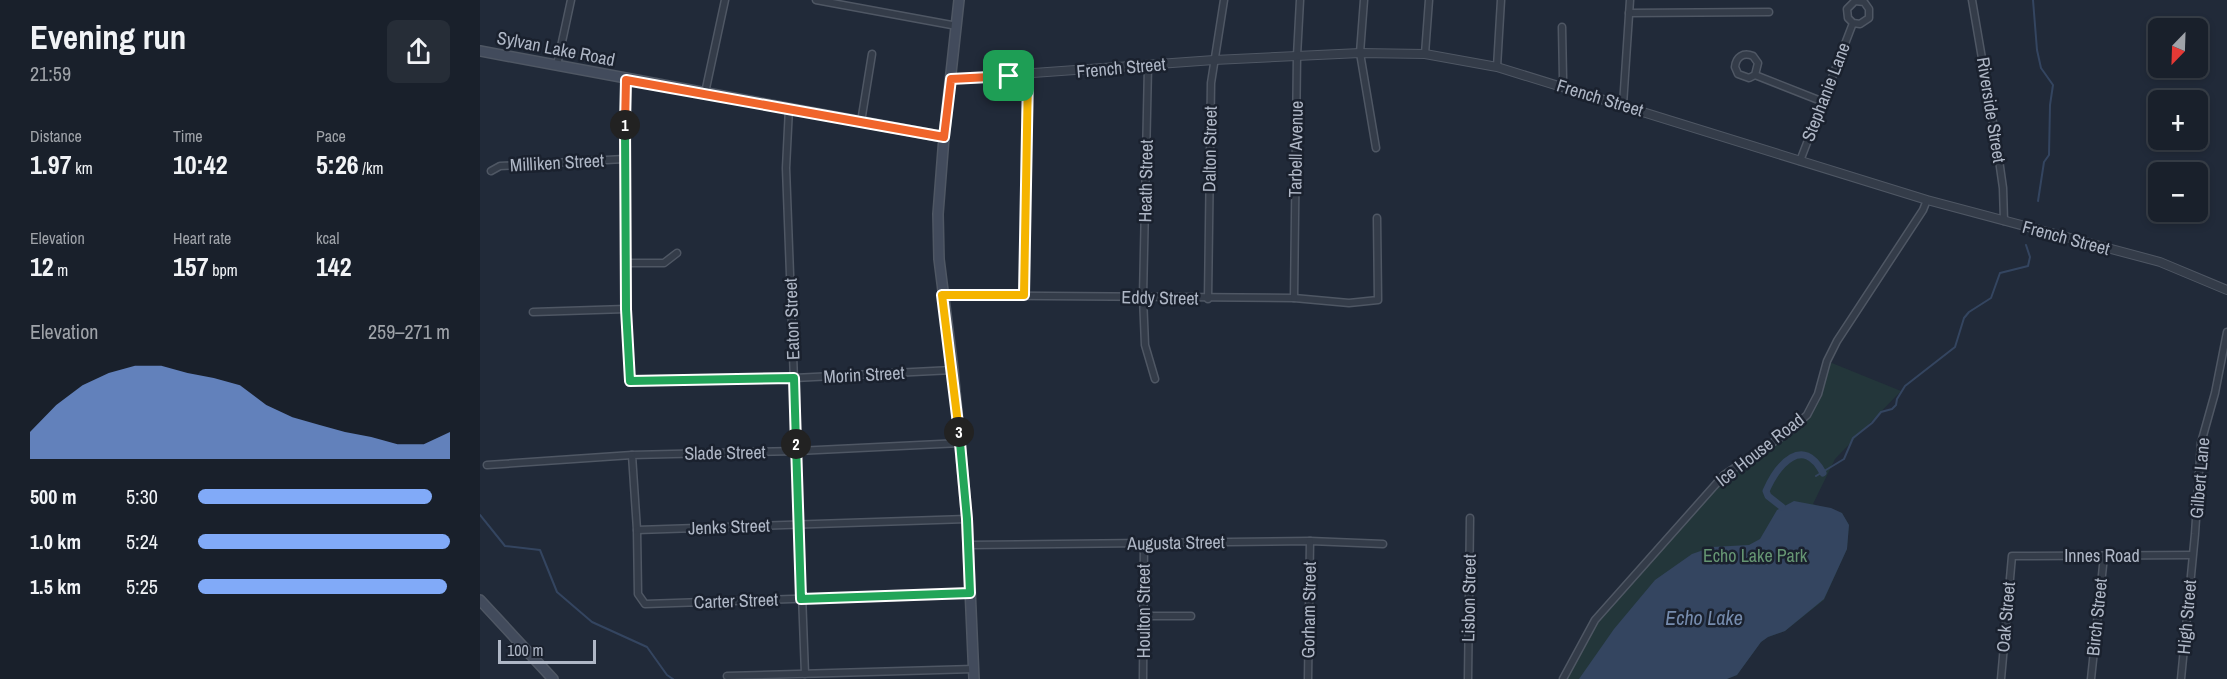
<!DOCTYPE html>
<meta charset="utf-8">
<style>
:root{--surface:#19202b;--page:#262d37;--text:#f1f3f6;--muted:#9fa3a9;--line:#373e47;--accent:#81aaf8}
body{margin:0;font-family:"Archivo Narrow",sans-serif;background:var(--page);color:var(--text);height:100vh;display:flex;flex-direction:column;font-size:22px;white-space:nowrap}
*{box-sizing:border-box;margin:0}
p{font-size:20px;color:var(--muted)}
.icon{flex:none;width:33px;height:33px;fill:none;stroke:currentColor;stroke-width:2;stroke-linecap:round;stroke-linejoin:round}
.map{position:relative;flex:1;overflow:hidden}
.details{display:flex;flex-direction:column;background:var(--surface);width:480px}
.details>*{flex:none}
.needle{width:39px;rotate:203deg}
.buttons{position:absolute;left:1668px;top:18px;display:grid;gap:12px}
.buttons a{display:grid;place-items:center;width:60px;height:60px;border-radius:9px;background:var(--surface);box-shadow:0 3px 9px #0003,0 0 0 2px var(--line);font-size:30px}
.scale{position:absolute;left:18px;bottom:15px;width:98px;box-sizing:border-box;padding-left:6px;border:3px solid #afb7c6;border-top:0;font-size:16px;line-height:21px;white-space:nowrap;color:#afb7c6;-webkit-text-stroke:4px #1a212e;paint-order:stroke}
.pin{position:absolute;display:grid;place-items:center;width:51px;height:51px;color:#fff;margin:-26px;border-radius:12px;box-shadow:0 3px 9px #0006}
.km{position:absolute;width:30px;height:30px;margin:-15px;border-radius:50%;background:#222;color:#fff;font-size:16px;line-height:30px;text-align:center}
.round{display:grid;place-items:center;flex:none;width:63px;height:63px;border-radius:9px;background:var(--page)}
.head{display:flex;align-items:center;justify-content:space-between;height:102px;padding:0 30px}
h1{font-size:33px;font-weight:700;line-height:45px}
.figures{display:grid;grid-template-columns:repeat(3,1fr);gap:9px;height:102px;padding:6px 30px}
.figures div{display:grid;align-content:center}
.figures b{font-size:26px;font-weight:700}
.figures small{font-size:16px;font-weight:400}
.figures p{font-size:16px}
.chart{height:168px;padding:12px 30px}
.chart p{display:flex;justify-content:space-between}
.chart svg{width:100%;height:108px;margin-top:6px;fill:var(--accent);opacity:.7}
ul{padding:0 30px;list-style:none;font-size:20px}
li{display:grid;grid-template-columns:96px 72px 1fr;align-items:center;height:45px}
li i{height:15px;border-radius:8px;background:var(--accent)}
main{display:flex;flex:1;min-height:0}
.map>svg:first-child{display:block}
</style>
<main>
<section class="details">
<div class="head"><div><h1>Evening run</h1><p>21:59</p></div><a class="round"><svg class="icon" aria-label="share" viewBox="0 0 24 24"><path d="M12 15V3M7 8l5-5 5 5M5 13v7h14v-7"/></svg></a></div>
<div class="figures">
<div><p>Distance</p><b>1.97<small> km</small></b></div>
<div><p>Time</p><b>10:42</b></div>
<div><p>Pace</p><b>5:26<small> /km</small></b></div>
</div>
<div class="figures">
<div><p>Elevation</p><b>12<small> m</small></b></div>
<div><p>Heart rate</p><b>157<small> bpm</small></b></div>
<div><p>kcal</p><b>142</b></div>
</div>
<div class="chart"><p><span>Elevation</span>259–271 m</p>
<svg viewBox="0 0 160 44" preserveAspectRatio="none"><path d="M0 44V33L10 22L20 14L30 9L40 6L50 6L60 9L70 11L80 14L90 22L100 27L110 30L120 33L130 35L140 38L150 38L160 33V44z"/></svg>
</div>
<ul>
<li><b>500 m</b>5:30<i style="width:93%"></i></li>
<li><b>1.0 km</b>5:24<i style="width:100%"></i></li>
<li><b>1.5 km</b>5:25<i style="width:99%"></i></li>
</ul>
</section>
<div class="map">
<svg width="1747" height="679" viewBox="0 0 1747 679">
<rect width="100%" height="100%" fill="#212a39"/>
<path fill="#23363a" d="M1347,361L1421,391L1355,459L1333,504L1362,513L1369,525L1367,549L1344,600L1305,631L1288,637L1281,642L1257,675L1247,679H1083L1115,620L1244,475L1307,433L1327,415L1338,394Z"/>
<path fill="#344560" d="M1314,501L1351,508L1362,513L1369,525L1367,549L1344,599L1305,631L1288,637L1281,642L1257,675L1247,679H1099L1134,629L1175,580L1212,554L1232,547L1269,545L1280,539L1297,510Z"/>
<g fill="none" stroke-linecap="round" stroke-linejoin="round">
<g stroke="#344560" stroke-width="2">
<path d="M1553,0L1557,50L1561,68L1573,85L1570,105L1569,155L1564,162L1558,201"/>
<path d="M1336,476L1364,459L1373,438L1392,423L1401,412L1412,409L1416,405L1417,399L1425,386L1475,347L1484,318L1489,312L1511,298L1520,273L1548,266L1550,257L1546,245"/>
<path d="M0,515L25,546L60,550L77,592L112,622L167,647L187,675L193,679"/>
</g>
<path stroke="#344560" stroke-width="7" d="M1302,507L1288,496L1286,491C1298,464 1323,435 1343,473"/>
<g stroke="#4f5764" stroke-width="9">
<g id="minor">
<path d="M336,0L477,26"/>
<path d="M884,0L880,53L896,148"/>
<path d="M1492,0L1517,146L1523,188L1524,221"/>
<path d="M1149,13L1289,12"/>
<path d="M945,54L949,0"/>
<path d="M77,65L91,0"/>
<path d="M668,66L663,297L665,345L675,379"/>
<path d="M1017,67L1021,0"/>
<path d="M1275,75L1269,78L1258,74L1255,67C1256,57 1263,52 1273,56L1278,63L1275,75L1341,101"/>
<path d="M146,80V309L150,381L314,378L473,370"/>
<path d="M1081,87L1083,78L1082,27"/>
<path d="M225,93L245,0"/>
<path d="M1143,105L1150,0"/>
<path d="M309,108L306,168L325,674"/>
<path d="M381,122L392,54"/>
<path d="M1320,161L1373,23L1368,18L1367,9L1375,1L1384,2L1389,9V18L1380,24L1373,23"/>
<path d="M11,171L20,166L144,159"/>
<path d="M146,263H184L197,253"/>
<path d="M462,295L814,298L869,303L898,300L897,218"/>
<path d="M544,295L548,75"/>
<path d="M814,298L817,56L820,0"/>
<path d="M728,299L731,83L744,0"/>
<path d="M53,312L146,309"/>
<path d="M481,443L317,451L152,455L157,530L158,594L165,604L491,593"/>
<path d="M7,465L152,455"/>
<path d="M157,530L487,519"/>
<path d="M488,545L830,541L903,544"/>
<path d="M665,616H711"/>
<path d="M247,676L494,669"/>
<path d="M663,679L664,543"/>
<path d="M828,679L830,541"/>
<path d="M988,679L990,518"/>
<path d="M1083,679L1115,620L1244,475L1307,433L1327,415L1338,394L1347,361L1357,341L1443,210L1447,200"/>
<path d="M1521,679L1532,556L1712,555"/>
<path d="M1611,679L1624,556"/>
<path d="M1701,679L1715,534L1721,443L1735,393L1747,332"/>
</g>
</g>
<g stroke="#4f5764" stroke-width="10">
<path id="tertiary" d="M471,79L734,60L880,53L945,54L1017,67L1447,200L1680,262L1747,290"/>
</g>
<g stroke="#4f5764" stroke-width="12">
<g id="secondary">
<path d="M479,0L464,137L458,214L459,259L473,370L487,519L494,679"/>
<path d="M0,51L464,137"/>
<path d="M0,600L73,679"/>
</g>
</g>
<use href="#minor" stroke="#343c49" stroke-width="6"/>
<use href="#tertiary" stroke="#343c49" stroke-width="8"/>
<use href="#secondary" stroke="#424b5c" stroke-width="9"/>
</g>
<g fill="none" stroke-linecap="round" stroke-linejoin="round">
<g stroke="#fff" stroke-width="12">
<path id="split-1" d="M145,125L146,80L464,137L471,79L529,76"/>
</g>
<g stroke="#fff" stroke-width="12">
<path id="split-2" d="M145,125L146,309L150,381L314,378L316,444"/>
</g>
<g stroke="#fff" stroke-width="12">
<path id="split-3" d="M316,444L321,599L490,593L487,519L479,432"/>
</g>
<g stroke="#fff" stroke-width="12">
<path id="split-4" d="M479,432L462,295H544L548,75L529,76"/>
</g>
<use href="#split-1" stroke="#f0652b" stroke-width="8"/>
<use href="#split-2" stroke="#22a559" stroke-width="8"/>
<use href="#split-3" stroke="#22a559" stroke-width="8"/>
<use href="#split-4" stroke="#f5b400" stroke-width="8"/>
</g>
<g text-anchor="middle" stroke-width="5" stroke-linejoin="round" paint-order="stroke">
<g font-size="18" fill="#afb7c6" stroke="#1a212e">
<text transform="translate(76 49) rotate(11)" y="6">Sylvan Lake Road</text>
<text transform="translate(641 68) rotate(-5)" y="6">French Street</text>
<text transform="translate(1346 92) rotate(-69)" y="6">Stephanie Lane</text>
<text transform="translate(1120 98) rotate(17)" y="6">French Street</text>
<text transform="translate(1511 110) rotate(81)" y="6">Riverside Street</text>
<text transform="translate(730 149) rotate(-89)" y="6">Dalton Street</text>
<text transform="translate(816 149) rotate(-89)" y="6">Tarbell Avenue</text>
<text transform="translate(77 163) rotate(-3)" y="6">Milliken Street</text>
<text transform="translate(666 181) rotate(-89)" y="6">Heath Street</text>
<text transform="translate(1586 238) rotate(15)" y="6">French Street</text>
<text transform="translate(680 298) rotate(1)" y="6">Eddy Street</text>
<text transform="translate(312 319) rotate(-92)" y="6">Eaton Street</text>
<text transform="translate(384 375) rotate(-3)" y="6">Morin Street</text>
<text transform="translate(1280 450) rotate(-38)" y="6">Ice House Road</text>
<text transform="translate(245 453) rotate(-1)" y="6">Slade Street</text>
<text transform="translate(1720 478) rotate(-85)" y="6">Gilbert Lane</text>
<text transform="translate(249 527) rotate(-2)" y="6">Jenks Street</text>
<text transform="translate(696 543) rotate(-1)" y="6">Augusta Street</text>
<text x="1622" y="562">Innes Road</text>
<text transform="translate(989 598) rotate(-89)" y="6">Lisbon Street</text>
<text transform="translate(256 601) rotate(-2)" y="6">Carter Street</text>
<text transform="translate(829 610) rotate(-89)" y="6">Gorham Street</text>
<text transform="translate(664 611) rotate(-90)" y="6">Houlton Street</text>
<text transform="translate(1526 617) rotate(-85)" y="6">Oak Street</text>
<text transform="translate(1617 617) rotate(-84)" y="6">Birch Street</text>
<text transform="translate(1707 617) rotate(-85)" y="6">High Street</text>
</g>
<g font-size="18" fill="#669673" stroke="#1a212e">
<text x="1275" y="562">Echo Lake Park</text>
</g>
<g font-size="20" font-style="italic" fill="#768cae" stroke="#1a212e">
<text x="1224" y="625">Echo Lake</text>
</g>
</g>
</svg>
<div class="buttons">
<a><svg class="needle" viewBox="-14 -14 28 28"><path d="M0-13l5 13h-10z" fill="#e53935"/><path d="M0 13l5-13h-10z" fill="#9fa3a9"/></svg></a>
<a>+</a>
<a>−</a>
</div>
<div class="scale">100 m</div>
<div class="pin" style="left:529px;top:76px;background:#1e9e55"><svg class="icon" aria-label="arrive" viewBox="0 0 24 24"><path d="M6 21V4h12l-3 4 3 4H6"/></svg></div>
<b class="km" style="left:145px;top:125px">1</b>
<b class="km" style="left:316px;top:444px">2</b>
<b class="km" style="left:479px;top:432px">3</b>
</div>
</main>
